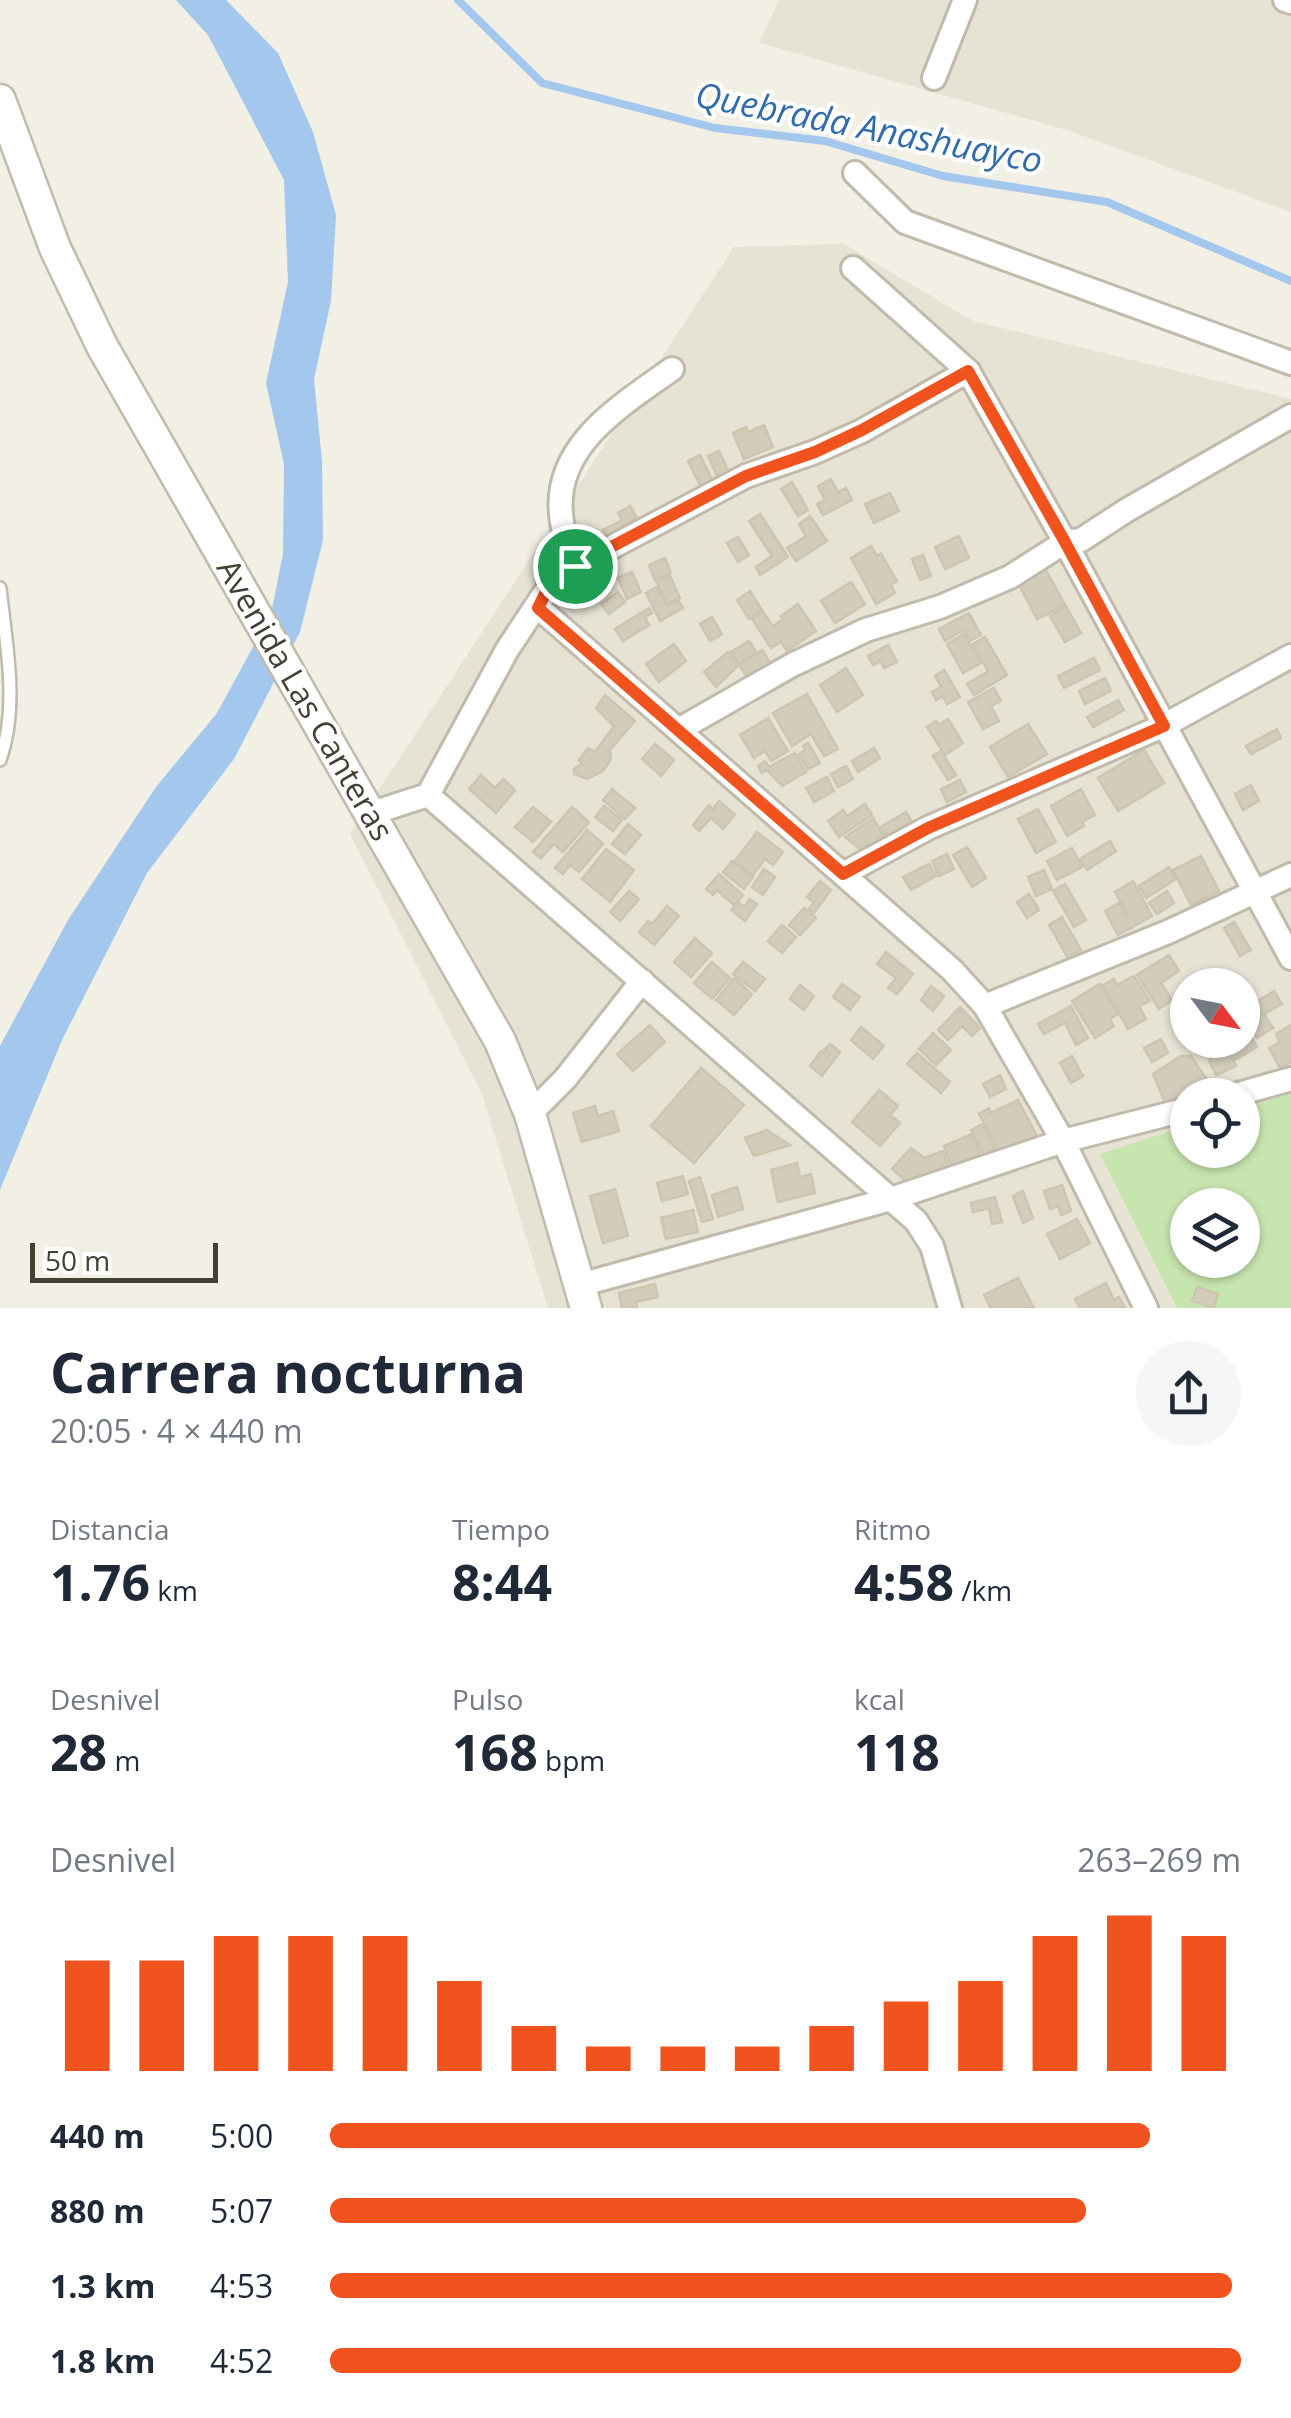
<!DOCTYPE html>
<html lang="es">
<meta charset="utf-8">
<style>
:root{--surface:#fff;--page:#f6f6f7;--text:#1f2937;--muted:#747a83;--accent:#f1531e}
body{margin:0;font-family:"Open Sans",sans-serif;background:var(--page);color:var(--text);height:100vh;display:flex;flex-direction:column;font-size:38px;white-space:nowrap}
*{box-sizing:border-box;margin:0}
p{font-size:32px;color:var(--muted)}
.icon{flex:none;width:55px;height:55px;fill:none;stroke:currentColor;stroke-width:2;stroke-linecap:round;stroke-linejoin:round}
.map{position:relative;height:1308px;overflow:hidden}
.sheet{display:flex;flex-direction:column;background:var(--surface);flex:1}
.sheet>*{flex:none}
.needle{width:65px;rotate:122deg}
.buttons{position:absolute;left:1170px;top:968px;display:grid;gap:20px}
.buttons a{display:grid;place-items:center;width:90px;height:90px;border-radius:50%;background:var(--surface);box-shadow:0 2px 8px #0004;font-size:50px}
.scale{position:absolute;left:30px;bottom:25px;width:188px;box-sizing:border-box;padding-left:10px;border:5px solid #444035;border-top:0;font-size:28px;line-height:35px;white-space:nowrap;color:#444035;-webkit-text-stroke:8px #fff;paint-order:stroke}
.pin{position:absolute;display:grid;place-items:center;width:85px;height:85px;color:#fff;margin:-42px;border:5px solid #fff;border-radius:50%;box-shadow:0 2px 10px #0007}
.round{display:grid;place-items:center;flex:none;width:105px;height:105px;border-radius:52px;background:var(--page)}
.headline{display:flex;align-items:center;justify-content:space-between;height:170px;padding:0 50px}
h1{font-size:55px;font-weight:700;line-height:75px}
.metrics{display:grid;grid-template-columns:repeat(3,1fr);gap:15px;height:170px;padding:10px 50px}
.metrics div{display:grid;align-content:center}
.metrics b{font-size:50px;font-weight:700}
.metrics small{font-size:28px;font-weight:400}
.metrics p{font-size:28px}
.chart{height:280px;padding:20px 50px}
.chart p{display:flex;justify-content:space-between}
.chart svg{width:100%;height:180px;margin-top:10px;stroke:var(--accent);stroke-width:6}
ul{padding:0 50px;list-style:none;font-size:32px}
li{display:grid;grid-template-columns:160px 120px 1fr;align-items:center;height:75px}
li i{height:25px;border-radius:12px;background:var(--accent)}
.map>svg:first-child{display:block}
</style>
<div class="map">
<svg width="1291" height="1308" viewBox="0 0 1291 1308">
<rect width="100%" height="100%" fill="#f2efe5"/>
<g fill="#e6e2d4" fill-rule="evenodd">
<path d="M779,0H1291V212L1067,130L759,43Z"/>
<path d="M844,244L973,321L1291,399V1308H548L482,1094L350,834L734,247ZM1188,985H1242V1040H1188ZM1188,1095H1242V1150H1188ZM1188,1205H1242V1260H1188Z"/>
</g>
<path fill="#c7e5af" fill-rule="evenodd" d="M1291,1093V1308H1177L1100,1154L1187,1126L1188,1150H1242L1243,1109ZM1188,1205H1242V1260H1188Z"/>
<path fill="#a3c7ed" d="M176,0H226L278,53L313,132L336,215L331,301L314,379L322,462L323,540L300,632L234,759L147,873L62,1040L0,1190V1046L68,920L156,787L217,713L271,614L283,554L284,464L266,383L288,282L284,180L208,35Z"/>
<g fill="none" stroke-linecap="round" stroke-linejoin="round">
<path stroke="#a3c7ed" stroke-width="8" d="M458,0L542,83L715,128L825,141L943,176L1107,202L1291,281"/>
</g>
<g fill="#d3ccbb" stroke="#cdc5af" stroke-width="2.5">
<path d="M764,425L773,447L744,459L733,433L746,427L748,432Z"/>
<path d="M719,451L732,479L721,484L708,456Z"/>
<path d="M700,455L713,481L701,487L688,461Z"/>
<path d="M831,479L838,492L846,488L852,500L823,515L817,504L825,500L818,486Z"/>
<path d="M792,482L808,510L798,516L781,489Z"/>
<path d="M890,493L899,511L874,523L865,504Z"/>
<path d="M630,506L637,518L606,536L603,530L622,520L618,513Z"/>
<path d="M760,514L788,557L760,575L756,567L772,556L749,521Z"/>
<path d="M810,516L827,541L796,561L787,548L806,536L799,524Z"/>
<path d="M959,536L969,558L945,569L935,547Z"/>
<path d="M738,537L749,555L738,562L727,543Z"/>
<path d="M871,546L877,556L881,554L897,581L891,585L895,593L876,604L851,558Z"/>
<path d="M923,555L931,576L920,580L912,559Z"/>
<path d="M665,558L671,573L655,580L649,565Z"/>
<path d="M1045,568L1065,605L1037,619L1018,583Z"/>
<path d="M632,572L641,592L627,599L618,578Z"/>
<path d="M670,576L680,598L667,604L657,582Z"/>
<path d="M851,582L865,604L835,623L821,601Z"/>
<path d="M657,587L667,606L678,600L683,608L660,621L646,593Z"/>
<path d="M750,591L762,610L749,619L737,600Z"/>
<path d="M618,592L625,602L609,614L601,604Z"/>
<path d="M798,604L816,631L787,651L781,642L771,648L752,619L763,612L773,626L783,619L781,616Z"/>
<path d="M1066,606L1081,633L1065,642L1050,616Z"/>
<path d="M649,608L652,613L645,617L649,625L623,641L615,629Z"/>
<path d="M969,613L981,635L969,641L964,630L945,641L939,629Z"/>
<path d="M712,617L722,634L710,641L700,624Z"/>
<path d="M964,634L981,663L963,673L947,644Z"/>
<path d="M985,637L1007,675L974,695L967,684L988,671L973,644Z"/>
<path d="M749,641L757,653L739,664L731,652Z"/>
<path d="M674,644L686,661L659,682L646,664Z"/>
<path d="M888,645L897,662L884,668L881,661L873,665L868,656Z"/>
<path d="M762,650L773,667L751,683L739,665Z"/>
<path d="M728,652L739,665L716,687L704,672Z"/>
<path d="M1094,658L1100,670L1064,688L1058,676Z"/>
<path d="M846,668L863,695L837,712L820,685Z"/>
<path d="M944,670L960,697L947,704L943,696L936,700L932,692L941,687L935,676Z"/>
<path d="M1105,678L1111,691L1085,704L1079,691Z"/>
<path d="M994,688L1001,701L991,706L999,721L983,729L968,702Z"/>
<path d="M807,694L838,749L824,756L811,734L792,746L773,713Z"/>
<path d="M605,695L635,721L610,750L611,759L603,771L587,779L574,774V769L582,764L579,760L588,748L595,752L614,726L596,708Z"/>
<path d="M1118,700L1124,710L1093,727L1087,717Z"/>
<path d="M768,718L788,751L771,761L765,751L754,758L740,735Z"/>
<path d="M948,719L963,743L945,755L927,727L936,721L939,725Z"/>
<path d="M1028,724L1047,754L1008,777L990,747Z"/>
<path d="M1277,729L1281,738L1251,754L1246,746Z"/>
<path d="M808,743L820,763L808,769L799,754L805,750L803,746Z"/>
<path d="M655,744L674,760L661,776L642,759Z"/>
<path d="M874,748L880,758L858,772L852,761Z"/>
<path d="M1144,750L1164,783L1118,811L1098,778Z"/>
<path d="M941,751L956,775L948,780L933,756Z"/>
<path d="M795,753L806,772L782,786L767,770L762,773L758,766L765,761L769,767Z"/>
<path d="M846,766L853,779L838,787L831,774Z"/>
<path d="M481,775L495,788L503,779L515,790L496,813L469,789Z"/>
<path d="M827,777L834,791L814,802L806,788Z"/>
<path d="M960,780L966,792L947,802L941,789Z"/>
<path d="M1251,785L1259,801L1243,810L1235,794Z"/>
<path d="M612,789L635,808L625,819L603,800Z"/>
<path d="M1081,789L1095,815L1082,822L1084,826L1067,836L1051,806Z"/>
<path d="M719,801L735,815L723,829L711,818L699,831L693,825L709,805L713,809Z"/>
<path d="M865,804L872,815L839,837L828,821L843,810L847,816Z"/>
<path d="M604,806L622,820L613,831L595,817Z"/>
<path d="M533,807L551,822L533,842L515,827Z"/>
<path d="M572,807L589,822L563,852L554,844L541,858L533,852Z"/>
<path d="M1038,809L1056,842L1036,853L1018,819Z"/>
<path d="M906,812L916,828L892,843L881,827Z"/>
<path d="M873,818L886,840L865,853L845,837Z"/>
<path d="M628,824L641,835L625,854L612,844Z"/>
<path d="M587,830L603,844L579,872L570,865L563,874L555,868Z"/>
<path d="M757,832L783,852L773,865L765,859L753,875L735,861Z"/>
<path d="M1110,841L1116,851L1087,870L1080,859Z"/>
<path d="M967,847L986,878L972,887L953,855Z"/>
<path d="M1072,848L1082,867L1057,880L1047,861Z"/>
<path d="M606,849L634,870L610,902L582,879Z"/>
<path d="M947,854L954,869L939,876L932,861Z"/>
<path d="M1201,856L1219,891L1191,905L1173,870Z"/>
<path d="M732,861L753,877L744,889L723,872Z"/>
<path d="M929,864L936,876L911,890L903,877Z"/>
<path d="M1169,867L1176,879L1146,898L1139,886Z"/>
<path d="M764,869L775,877L763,895L752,887Z"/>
<path d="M1044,870L1052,889L1036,896L1028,877Z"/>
<path d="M719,874L743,895L734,905L717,890L713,895L706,889Z"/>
<path d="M820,881L831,890L814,913L809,909L814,902L807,897Z"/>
<path d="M1133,881L1152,916L1118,935L1105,911L1119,903L1126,917L1128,915L1115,892Z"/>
<path d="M1065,884L1086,920L1074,927L1053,891Z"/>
<path d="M629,891L639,899L620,921L610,912Z"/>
<path d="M1167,891L1174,903L1157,914L1149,903Z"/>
<path d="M1029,894L1039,910L1027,918L1017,902Z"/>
<path d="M750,899L757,904L745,921L731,910L738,902L744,907Z"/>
<path d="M667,906L679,916L654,945L639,932L648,921L652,924Z"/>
<path d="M804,908L816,918L800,935L789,925Z"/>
<path d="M1062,917L1081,950L1068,958L1049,925Z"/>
<path d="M1234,922L1251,950L1240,956L1224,928Z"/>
<path d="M782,925L796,937L782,953L768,941Z"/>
<path d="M695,938L712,953L691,977L674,962Z"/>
<path d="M886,952L913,974L897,994L888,988L896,978L877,964Z"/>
<path d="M1169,955L1179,971L1161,983L1172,1000L1159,1009L1137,975Z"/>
<path d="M712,962L730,978L712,999L694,983Z"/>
<path d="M743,962L765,979L755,991L733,974Z"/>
<path d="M1134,976L1150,1001L1139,1006L1146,1019L1128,1029L1103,985L1114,979L1117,985Z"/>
<path d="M734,978L752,994L734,1015L716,1000Z"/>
<path d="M842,984L860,997L850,1010L833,997Z"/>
<path d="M1100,984L1118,1014L1110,1019L1114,1026L1095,1038L1072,1001Z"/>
<path d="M800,985L814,996L804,1010L790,999Z"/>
<path d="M931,986L944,996L933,1011L921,1000Z"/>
<path d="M1251,990L1258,1001L1274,991L1282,1004L1264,1014L1273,1028L1257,1038L1250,1026L1242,1031V995Z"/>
<path d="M1071,1006L1088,1038L1076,1045L1065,1023L1044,1034L1038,1024Z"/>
<path d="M960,1007L980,1028L972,1036L962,1026L948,1040L938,1030Z"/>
<path d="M650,1025L665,1042L633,1071L617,1054Z"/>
<path d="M1291,1025V1062L1280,1068L1269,1048L1280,1042L1276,1034Z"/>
<path d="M861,1027L884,1046L873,1059L851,1040Z"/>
<path d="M933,1033L951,1050L936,1065L919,1049Z"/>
<path d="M1250,1035L1257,1047L1235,1060L1228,1048Z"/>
<path d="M1161,1039L1168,1053L1152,1062L1144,1048Z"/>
<path d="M830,1044L840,1052L822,1076L810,1066L821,1051L828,1057L830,1054L824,1050Z"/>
<path d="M1228,1050L1236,1066L1216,1075L1209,1060Z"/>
<path d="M917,1053L950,1082L941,1093L907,1064Z"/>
<path d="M1072,1056L1083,1076L1071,1083L1060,1063Z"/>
<path d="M1181,1056H1191L1212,1087L1188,1095L1167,1107L1153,1074Z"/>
<path d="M701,1068L744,1105L694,1163L651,1126Z"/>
<path d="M1000,1075L1006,1089L990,1097L983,1084Z"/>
<path d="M879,1090L898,1106L890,1115L900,1123L880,1146L852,1122Z"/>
<path d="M1018,1100L1038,1138L999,1150L979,1114L989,1108L991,1113Z"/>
<path d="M595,1106L598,1116L613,1111L619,1131L582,1142L573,1113Z"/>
<path d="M983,1124L995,1149L984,1155L971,1130Z"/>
<path d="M767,1130L790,1145L754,1156L745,1138Z"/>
<path d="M972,1134L981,1158L953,1170L944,1146Z"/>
<path d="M911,1148L924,1158L943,1151L951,1174L910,1185L892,1169Z"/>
<path d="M797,1163L800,1177L811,1174L815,1193L778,1202L771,1170Z"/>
<path d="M683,1176L688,1194L662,1201L657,1183Z"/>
<path d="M700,1177L713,1219L702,1222L689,1181Z"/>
<path d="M1062,1185L1071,1211L1061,1215L1058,1206L1050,1209L1044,1191Z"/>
<path d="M737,1187L743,1209L718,1217L712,1195Z"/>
<path d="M615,1189L628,1236L603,1243L590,1196Z"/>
<path d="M1023,1191L1033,1218L1023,1223L1013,1196Z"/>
<path d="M995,1197L1002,1222L992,1224L989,1208L973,1212L971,1203Z"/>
<path d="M693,1210L698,1232L666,1239L661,1218Z"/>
<path d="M1077,1219L1090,1243L1060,1259L1047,1234Z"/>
<path d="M1018,1278L1034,1308H991L984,1295Z"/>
<path d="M1106,1283L1114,1300L1119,1297L1125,1308H1080L1075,1299Z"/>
<path d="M655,1284L658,1297L636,1302L637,1308H622L619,1293Z"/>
<path d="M1197,1287L1218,1294L1213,1308L1192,1301Z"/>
</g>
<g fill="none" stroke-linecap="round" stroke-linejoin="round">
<g stroke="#c0bbab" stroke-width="16">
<path id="service" d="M0,588C6,643 19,707 0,760"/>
</g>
<g stroke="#c0bbab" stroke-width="28">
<g id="minor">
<path d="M1285,0L1291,2"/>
<path d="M934,78L965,0"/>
<path d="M855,173L905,222L1291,363"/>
<path d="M853,268L968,371L1065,542L1291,958"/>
<path d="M575,566C571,552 564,537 562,522C549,447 621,406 672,369"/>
<path d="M538,607L952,970L985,1006L1063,1141L1146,1308"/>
<path d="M680,729L792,665L866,630L940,607L1010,577L1065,542L1081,540L1127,510L1291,416"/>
<path d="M428,795L916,1221L932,1246L950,1308"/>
<path d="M372,813L428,795L507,650L548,588L565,572L746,476L815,452L862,431L968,371"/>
<path d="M843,874L928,828L1163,726L1291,656"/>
<path d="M985,1006L1168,932L1291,875"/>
<path d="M1235,1095L1291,1079"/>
<path d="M530,1114L565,1079L642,981"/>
<path d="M580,1285L891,1199L1063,1141L1188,1109"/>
</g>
</g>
<g stroke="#c0bbab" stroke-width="35">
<path id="tertiary" d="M0,100L55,248L102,346L500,1041L530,1114L586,1308"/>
</g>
<use href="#service" stroke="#fff" stroke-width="11"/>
<use href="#minor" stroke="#fff" stroke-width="22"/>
<use href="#tertiary" stroke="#fff" stroke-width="30"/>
</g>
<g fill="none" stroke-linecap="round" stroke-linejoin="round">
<g stroke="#fff" stroke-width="20">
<path id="route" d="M968,371L1065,542L1164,726L928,828L843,874L538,608L548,588L575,566L746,476L815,452L862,430Z"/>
</g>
<use href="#route" stroke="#f1531e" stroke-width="12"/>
</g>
<g text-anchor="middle" stroke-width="8" stroke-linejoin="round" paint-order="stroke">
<g font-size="32" fill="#444035" stroke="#fff">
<text transform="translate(305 700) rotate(60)" y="11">Avenida Las Canteras</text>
</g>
<g font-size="35" font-style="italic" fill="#336cab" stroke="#fff">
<text transform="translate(869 128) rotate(11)" y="12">Quebrada Anashuayco</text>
</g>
</g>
</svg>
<div class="buttons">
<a><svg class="needle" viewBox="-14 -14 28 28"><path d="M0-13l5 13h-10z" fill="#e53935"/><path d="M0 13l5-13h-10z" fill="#747a83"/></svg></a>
<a><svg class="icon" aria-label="locate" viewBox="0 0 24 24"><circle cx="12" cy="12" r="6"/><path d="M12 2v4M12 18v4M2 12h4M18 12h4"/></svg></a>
<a><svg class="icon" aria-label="layers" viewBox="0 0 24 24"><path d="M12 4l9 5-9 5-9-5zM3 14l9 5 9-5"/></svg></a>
</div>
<div class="scale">50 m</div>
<div class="pin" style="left:575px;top:566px;background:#1e9e55"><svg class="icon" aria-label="arrive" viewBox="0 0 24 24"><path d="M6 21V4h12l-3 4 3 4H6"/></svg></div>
</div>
<section class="sheet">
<div class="headline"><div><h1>Carrera nocturna</h1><p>20:05 · 4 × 440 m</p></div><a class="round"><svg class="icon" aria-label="share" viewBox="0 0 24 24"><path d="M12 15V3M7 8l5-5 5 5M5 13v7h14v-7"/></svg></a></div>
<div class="metrics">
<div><p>Distancia</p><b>1.76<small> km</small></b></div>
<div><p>Tiempo</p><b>8:44</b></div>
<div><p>Ritmo</p><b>4:58<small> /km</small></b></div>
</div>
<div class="metrics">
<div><p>Desnivel</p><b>28<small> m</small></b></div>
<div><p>Pulso</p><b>168<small> bpm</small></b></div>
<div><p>kcal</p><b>118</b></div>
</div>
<div class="chart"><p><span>Desnivel</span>263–269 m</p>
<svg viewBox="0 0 160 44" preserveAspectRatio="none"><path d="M5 44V17M15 44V17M25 44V11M35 44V11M45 44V11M55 44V22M65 44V33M75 44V38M85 44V38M95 44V38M105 44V33M115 44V27M125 44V22M135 44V11M145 44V6M155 44V11"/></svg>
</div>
<ul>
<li><b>440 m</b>5:00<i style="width:90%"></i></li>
<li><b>880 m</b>5:07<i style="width:83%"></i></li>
<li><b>1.3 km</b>4:53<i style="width:99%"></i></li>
<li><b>1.8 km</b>4:52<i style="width:100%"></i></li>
</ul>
</section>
